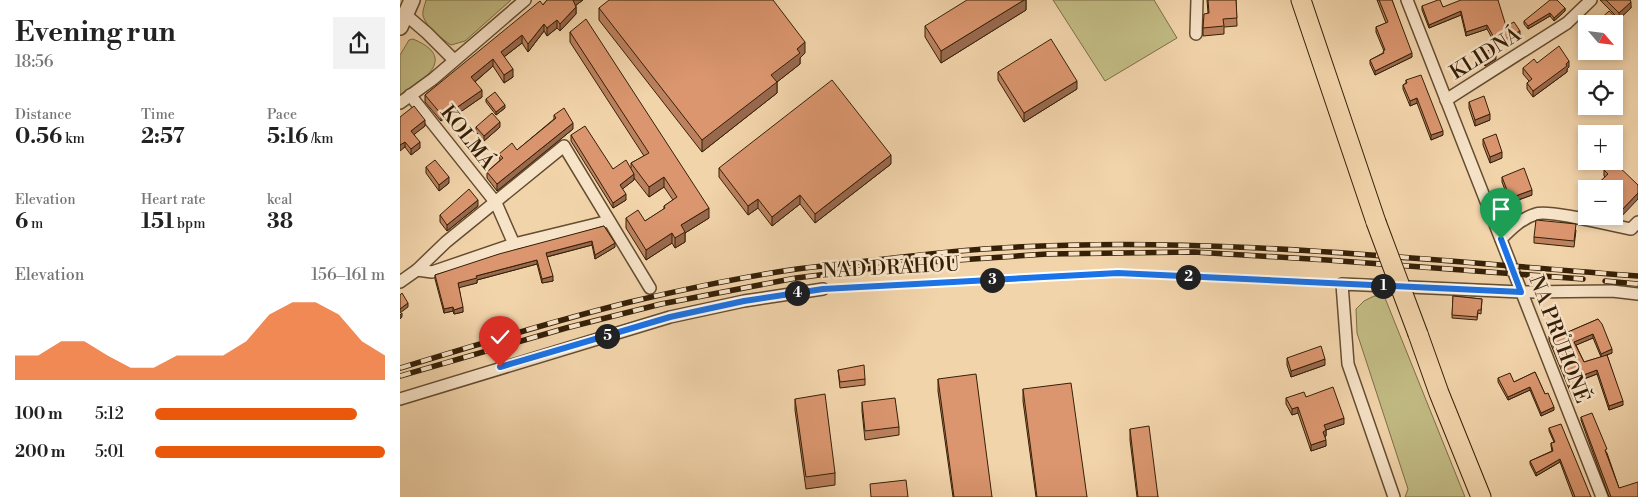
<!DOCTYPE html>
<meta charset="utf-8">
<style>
:root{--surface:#fff;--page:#f2f2f2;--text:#222;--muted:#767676;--accent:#ea580c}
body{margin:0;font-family:"Libre Bodoni",serif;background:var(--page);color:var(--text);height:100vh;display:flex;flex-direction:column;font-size:19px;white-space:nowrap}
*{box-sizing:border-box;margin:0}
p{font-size:16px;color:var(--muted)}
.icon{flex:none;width:28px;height:28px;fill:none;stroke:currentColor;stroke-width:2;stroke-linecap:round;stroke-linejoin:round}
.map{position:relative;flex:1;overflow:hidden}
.side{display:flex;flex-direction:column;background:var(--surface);width:400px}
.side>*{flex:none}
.needle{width:32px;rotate:118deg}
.buttons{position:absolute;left:1178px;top:15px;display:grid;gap:10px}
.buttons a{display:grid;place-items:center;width:45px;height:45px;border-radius:0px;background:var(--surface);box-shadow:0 2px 8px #0003;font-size:25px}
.pin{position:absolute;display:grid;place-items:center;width:42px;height:42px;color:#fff;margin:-51px -21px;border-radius:50% 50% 50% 0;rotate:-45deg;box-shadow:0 0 5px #0007}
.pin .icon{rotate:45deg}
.km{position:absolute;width:25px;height:25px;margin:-12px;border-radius:50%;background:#222;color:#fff;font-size:14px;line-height:25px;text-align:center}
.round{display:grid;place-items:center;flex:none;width:52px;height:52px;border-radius:0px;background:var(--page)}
.headline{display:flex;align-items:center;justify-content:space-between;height:85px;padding:0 15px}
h1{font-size:28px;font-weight:800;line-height:38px}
.figures{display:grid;grid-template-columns:repeat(3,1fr);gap:8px;height:85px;padding:5px 15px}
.figures div{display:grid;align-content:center}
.figures b{font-size:21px;font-weight:800}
.figures small{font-size:14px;font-weight:400}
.figures p{font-size:14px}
.chart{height:140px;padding:10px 15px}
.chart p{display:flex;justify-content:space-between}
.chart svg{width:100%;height:90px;margin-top:5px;fill:var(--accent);opacity:.7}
ul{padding:0 15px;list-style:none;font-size:16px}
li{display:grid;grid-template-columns:80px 60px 1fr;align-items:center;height:38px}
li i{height:12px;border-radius:6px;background:var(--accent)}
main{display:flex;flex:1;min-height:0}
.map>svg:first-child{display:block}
</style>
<main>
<section class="side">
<div class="headline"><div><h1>Evening run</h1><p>18:56</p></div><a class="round"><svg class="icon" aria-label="share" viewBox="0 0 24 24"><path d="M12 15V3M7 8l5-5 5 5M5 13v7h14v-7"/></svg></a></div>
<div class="figures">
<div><p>Distance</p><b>0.56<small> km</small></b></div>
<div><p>Time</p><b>2:57</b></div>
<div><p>Pace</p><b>5:16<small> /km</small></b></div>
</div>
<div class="figures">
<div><p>Elevation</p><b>6<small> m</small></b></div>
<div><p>Heart rate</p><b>151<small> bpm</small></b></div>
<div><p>kcal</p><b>38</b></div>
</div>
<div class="chart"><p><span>Elevation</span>156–161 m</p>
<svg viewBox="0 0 160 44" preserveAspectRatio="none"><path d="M0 44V32L10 32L20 25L30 25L40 32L50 38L60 38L70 32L80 32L90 32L100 25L110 12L120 6L130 6L140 12L150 25L160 32V44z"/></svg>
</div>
<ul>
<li><b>100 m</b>5:12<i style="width:88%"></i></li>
<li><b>200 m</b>5:01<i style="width:100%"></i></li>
</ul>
</section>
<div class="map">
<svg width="1238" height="497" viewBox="0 0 1238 497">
<rect width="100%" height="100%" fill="#f2d4ab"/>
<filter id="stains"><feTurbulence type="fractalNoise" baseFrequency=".004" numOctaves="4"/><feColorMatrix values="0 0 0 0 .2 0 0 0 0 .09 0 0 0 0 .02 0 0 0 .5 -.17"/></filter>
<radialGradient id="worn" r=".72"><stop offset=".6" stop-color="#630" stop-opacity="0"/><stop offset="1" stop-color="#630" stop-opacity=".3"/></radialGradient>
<g fill="#c2bb84" stroke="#7c6e46">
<path d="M26,0H111L65,41L51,45C42,39 26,27 23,16C22,11 25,5 26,0Z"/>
<path d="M653,0H754L777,38L705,81Z"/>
<path d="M13,39C59,58 23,80 0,97V55L9,40Z"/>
<path d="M974,296L985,298L1065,497H1005L1008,489L957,333L956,309L964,301Z"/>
</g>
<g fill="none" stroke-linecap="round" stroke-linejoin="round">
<g stroke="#644d30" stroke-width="8">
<path id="service" d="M423,289L718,273L942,284"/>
</g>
<g stroke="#644d30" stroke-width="14">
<g id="minor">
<path d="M1007,0L1202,497"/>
<path d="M6,15L27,33L54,60"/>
<path d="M796,34L797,0"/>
<path d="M10,95L96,203L114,244"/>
<path d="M1046,100L1167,23L1191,0"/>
<path d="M0,103L33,79L125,0"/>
<path d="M1101,239C1111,229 1122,218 1136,214C1147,209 1215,226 1231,229L1238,222"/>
<path d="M17,270L32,272L114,244L209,221"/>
<path d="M0,282L17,270L46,242L164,146L250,288"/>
<path d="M0,399L270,317L344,301L423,289"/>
<path d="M994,497L948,364L942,284L1121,292L1212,291L1238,294"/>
</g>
</g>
<g stroke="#644d30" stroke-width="18">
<path id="tertiary" d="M0,27L12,0"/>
</g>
<g stroke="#352007" stroke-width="21">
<g id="primary">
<path d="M901,0L976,222"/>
<path d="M1018,334L1039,393L1081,497"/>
</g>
</g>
<use href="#service" stroke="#f7e3c8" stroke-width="5.5"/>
<use href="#minor" stroke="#f7e3c8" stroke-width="11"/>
<use href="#tertiary" stroke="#f7e3c8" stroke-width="15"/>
<use href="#primary" stroke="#f2d4ab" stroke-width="19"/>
<g stroke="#352007" stroke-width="5.5">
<g id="rail">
<path d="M1205,281L1238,284"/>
<path d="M0,368C76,345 153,321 230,302C285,289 341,277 397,269C418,266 438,265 459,262C501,257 543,252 584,249C803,234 1021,260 1238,276"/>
<path d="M0,376L166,328L261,304L396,278L514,263L647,254L794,252L927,260L1183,279"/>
</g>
</g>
<use href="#rail" stroke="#f7e3c8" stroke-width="4" stroke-dasharray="11" stroke-linecap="butt"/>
<g stroke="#352007" stroke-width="21" stroke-linecap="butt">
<path id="primary-bridge" d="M976,222L1018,334"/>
</g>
<use href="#primary-bridge" stroke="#f2d4ab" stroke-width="19"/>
</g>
<g fill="#bc815f" stroke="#352007" fill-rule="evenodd">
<path d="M147,0H183L176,5V14L160,31L157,28L147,36L144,31L128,52L122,43L104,57L113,77L104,83L93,66L75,82L82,97L56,115L53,111L41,121L25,102V95L143,5Z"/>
<path d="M624,0H626V10L541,63L525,37V26Z"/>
<path d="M807,0H836L837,26L824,27V34L803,36V28L808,13Z"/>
<path d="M977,0H992L1012,57L975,75L970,64V60L983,53L984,51L976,32V27L986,23Z"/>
<path d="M1200,0H1230L1231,8L1219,19Z"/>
<path d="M1022,6L1043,7L1106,26L1120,35L1097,47L1087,29L1066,36L1061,15L1029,28L1022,10Z"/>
<path d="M199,8L405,53L400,58V64L377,82V93L302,152L199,20Z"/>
<path d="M1165,8V11L1154,21L1150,16L1128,29L1124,24V21Z"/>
<path d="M170,32L309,218L285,233V242L275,248L272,243L246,260L226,228V218L245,221L264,209V206L273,200L264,187L249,197L234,178V180L222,189L226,200L213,208L171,141V135L213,169L231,168V163L244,156L170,42Z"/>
<path d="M1080,56L1096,59L1085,66L1080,59Z"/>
<path d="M1137,63L1169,67L1167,69V72L1133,97L1127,89V83L1129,81L1123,74V68Z"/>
<path d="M598,72L677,89L624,122L598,80Z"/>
<path d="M1006,80L1043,135L1031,140L1017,103L1010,106L1003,89V85L1006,83Z"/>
<path d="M86,99L105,108L96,115L86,102Z"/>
<path d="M1069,102L1090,120L1075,126L1069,108Z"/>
<path d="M154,115L173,129L97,191L87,178V172L100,160L99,154L117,150L154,119Z"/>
<path d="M0,117L25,126L14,134L20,148L11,155L5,147Z"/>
<path d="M76,127H100L84,141L76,132Z"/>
<path d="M1083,139L1102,158L1090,163L1083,145Z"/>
<path d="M491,164L415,223L400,204L372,226L358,208L348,215L319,177V168Z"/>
<path d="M26,167L49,183L39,191L26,173Z"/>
<path d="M1204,170L1238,185L1219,219L1214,213V189H1193L1205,177L1204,176Z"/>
<path d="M1102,177L1132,195L1110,203L1102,182Z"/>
<path d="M78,206L47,231L40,222V215Z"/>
<path d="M204,226L215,247L195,259L192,245L147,257L153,281L142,283L137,264L77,280V283L59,287L63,312L54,314L53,311L44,313L35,279V275Z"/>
<path d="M1176,230L1174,247L1134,243V237Z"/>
<path d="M1053,296L1082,299L1081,314L1078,313L1077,320L1052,318Z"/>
<path d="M1198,319L1212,353L1207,355L1223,405L1209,410L1197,374L1179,381L1184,397L1174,401L1149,340V336L1168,332ZM1193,338L1201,357L1184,362L1176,345Z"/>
<path d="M887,358L925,365L891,377L887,365Z"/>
<path d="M438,370L465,379V385L440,388Z"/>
<path d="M1135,372L1145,394L1154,410L1141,416L1130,390L1108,400L1098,382V378L1114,382Z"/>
<path d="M538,379L592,497H553L538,391Z"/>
<path d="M623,389L687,497H636L623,401Z"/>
<path d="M906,397L944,424L926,430V436L925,437L926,446L911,451L898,413L892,415L886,404V398Z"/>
<path d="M395,399L435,473V485L406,489L395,410Z"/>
<path d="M462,402L499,427V435L465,440L462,411Z"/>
<path d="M1181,417L1207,453L1219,488L1238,497H1209L1181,420Z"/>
<path d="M1149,428L1191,497H1173L1160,462L1136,476L1130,464V461L1152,451L1151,446V443L1154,442L1149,431Z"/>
<path d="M730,429L758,497H737L730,440Z"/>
</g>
<g fill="#99694e" stroke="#352007">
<path d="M173,0H183L172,8Z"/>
<path d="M624,0H626V10L541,63V51Z"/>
<path d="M1231,2V8L1219,19V13Z"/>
<path d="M176,7V14L160,31V24Z"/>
<path d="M1165,8V11L1154,21V18Z"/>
<path d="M1061,11V15L1029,28V25Z"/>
<path d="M1150,13V16L1128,29V26Z"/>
<path d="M1217,18V25L1214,27V24H1211Z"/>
<path d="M157,20V28L147,36V28Z"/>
<path d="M144,24V31L128,52V44Z"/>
<path d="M1087,25V29L1066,36V32Z"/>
<path d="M1120,31V35L1097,47V43Z"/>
<path d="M122,35V43L101,59V52Z"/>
<path d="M405,42V53L400,58V64L377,82V93L302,152V140L397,49Z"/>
<path d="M1012,53V57L975,75V71Z"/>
<path d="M1096,56V59L1085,66V63Z"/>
<path d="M93,59V66L71,85V77Z"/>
<path d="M1169,61V67L1167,69V72L1133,97V91Z"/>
<path d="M113,69V77L104,83V75Z"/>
<path d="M677,81V89L624,122V113Z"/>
<path d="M82,90V97L56,115V108Z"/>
<path d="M1017,98V103L1010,106V101Z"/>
<path d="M53,104V111L41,121V114Z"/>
<path d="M105,105V108L96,115V112Z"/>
<path d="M1090,114V120L1075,126V120Z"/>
<path d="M25,120V126L11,137V131Z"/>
<path d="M100,122V127L84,141V136Z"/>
<path d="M173,123V129L97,191V184Z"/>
<path d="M1043,131V135L1031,140V135Z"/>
<path d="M5,142V147L0,151V145Z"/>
<path d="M20,142V148L11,155V149Z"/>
<path d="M1102,152V158L1090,163V157Z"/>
<path d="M491,155V164L415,223V214Z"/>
<path d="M234,174V180L220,191V185Z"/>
<path d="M49,177V183L39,191V185Z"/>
<path d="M264,177V187L249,197V187Z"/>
<path d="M1132,190V195L1110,203V198Z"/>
<path d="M1238,193V199L1219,219V213Z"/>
<path d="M226,194V200L213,208V203Z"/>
<path d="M400,195V204L372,226V217Z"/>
<path d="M358,199V208L348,215V206Z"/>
<path d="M78,200V206L47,231V225Z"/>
<path d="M309,208V218L285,233V242L275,248V238L281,225Z"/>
<path d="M272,233V243L246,260V250Z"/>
<path d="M192,241V245L146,257V253Z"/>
<path d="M215,243V247L195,259V255Z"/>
<path d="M137,260V264L77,280V283L58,288V283L76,276Z"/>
<path d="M153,276V281L142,283V279Z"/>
<path d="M8,303V307L0,313V309Z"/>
<path d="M53,307V311L44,313V309Z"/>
<path d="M63,307V312L54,314V310Z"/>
<path d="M2,313V317L0,319V315Z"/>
<path d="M1193,334V338L1174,346V342Z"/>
<path d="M1212,349V353L1201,357V354Z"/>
<path d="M925,359V365L891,377V371Z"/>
<path d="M1197,370V374L1178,381V377Z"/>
<path d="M1130,387V390L1108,400V397Z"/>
<path d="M1184,393V397L1174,401V397Z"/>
<path d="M1223,401V405L1209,410V406Z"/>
<path d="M898,407V413L892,415V409Z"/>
<path d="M1154,407V410L1141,416V413Z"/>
<path d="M944,418V424L926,430V436L923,438L924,425Z"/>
<path d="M926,440V446L911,451V445Z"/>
<path d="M1160,459V462L1136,476V473Z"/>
</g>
<g fill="#db966f" stroke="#352007">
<path d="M147,0H173L176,7L160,24L157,20L147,28L144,24L128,44L122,35L101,52L113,69L104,75L93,59L71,77L82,90L56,108L53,104L41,114L25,95L140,1L143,5Z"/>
<path d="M209,0H373L405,42L397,49L400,53L371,75L377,82L302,140L199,8Z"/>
<path d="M567,0H624L541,51L525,26Z"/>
<path d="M808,0H836L837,18L823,19L824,26L803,28L804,14L809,13Z"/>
<path d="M979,0H992L1012,53L975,71L970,60L984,53L983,51L985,50L976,27L988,22Z"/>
<path d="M1038,0H1040L1043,7L1061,0H1098L1106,26L1114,22L1120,31L1097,43L1087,25L1066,32L1061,11L1029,25L1022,6Z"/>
<path d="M1150,0H1157L1165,8L1154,18L1150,13L1128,26L1124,21Z"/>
<path d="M1206,0H1230L1231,2L1219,13Z"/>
<path d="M1209,11L1217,18L1211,24H1195Z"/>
<path d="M186,19L309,208L281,225L285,232L275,238L272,233L246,250L226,218L238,210L245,221L265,208L264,206L277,197L264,177L249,187L231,163L249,153L170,32Z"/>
<path d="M651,39L677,81L624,113L598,72Z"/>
<path d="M1159,46L1169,61L1166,64L1167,66L1133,91L1127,83L1132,79L1123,68L1134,59L1137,63Z"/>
<path d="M1091,49L1096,56L1085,63L1080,56Z"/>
<path d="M1021,75L1043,131L1031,135L1017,98L1010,101L1003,85L1007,83L1006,80Z"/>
<path d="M432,80L491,155L415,214L400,195L372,217L358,199L348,206L319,168Z"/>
<path d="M95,92L105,105L96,112L86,99Z"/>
<path d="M1084,96L1090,114L1075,120L1069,102Z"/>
<path d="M14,106L25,120L11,131L20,142L11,149L5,142L0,145V117Z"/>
<path d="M164,108L173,123L97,184L87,172L103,158L99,154L112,143L117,150L156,118L154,115Z"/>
<path d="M92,113L100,122L84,136L76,127Z"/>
<path d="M185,126L213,169L226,160L234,174L220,185L226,194L213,203L171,135Z"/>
<path d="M1096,134L1102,152L1090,157L1083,139Z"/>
<path d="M35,160L49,177L39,185L26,167Z"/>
<path d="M1212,161H1213L1238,185V193L1219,213L1214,208V189H1194L1193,188L1208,174L1204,170Z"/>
<path d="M1124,168L1132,190L1110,198L1102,177Z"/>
<path d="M69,189L78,200L47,225L40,215Z"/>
<path d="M1136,220L1176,224L1174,241L1134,237Z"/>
<path d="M204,226L215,243L195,255L192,241L146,253L153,276L142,279L137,260L76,276L77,278L58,283L63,307L54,310L53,307L44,309L35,275L99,254Z"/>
<path d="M2,293L8,303L0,309V295Z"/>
<path d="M1053,296L1082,299L1081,310H1078L1077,317L1052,315Z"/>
<path d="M1198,319L1202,324L1212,349L1201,354L1193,334L1174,342L1184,362L1207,355L1223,401L1209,406L1197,370L1178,377L1184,393L1174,397L1149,336L1167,329L1168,332Z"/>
<path d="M921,346L925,359L891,371L887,358Z"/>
<path d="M464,365L465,379L440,382L438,370Z"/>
<path d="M1135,372L1145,394L1148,393L1154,407L1141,413L1130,387L1108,397L1098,378L1110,373L1114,382Z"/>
<path d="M576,374L592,497H554L538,379Z"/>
<path d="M671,383L687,497H637L623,389Z"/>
<path d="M933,387L944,418L924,425L926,430L923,432L926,440L911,445L898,407L892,409L886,398L904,392L906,397Z"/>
<path d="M425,394L435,473L406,477L395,399Z"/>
<path d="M495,398L499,427L465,431L462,402Z"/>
<path d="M1192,413L1207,449L1205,450L1219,488L1238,482V497H1211L1181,417Z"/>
<path d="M1161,424L1191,497H1175L1160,459L1136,473L1130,461L1153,451L1151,443L1155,442L1149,428Z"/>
<path d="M749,426L758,497H738L730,429Z"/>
<path d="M506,480L508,497H471L470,484Z"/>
</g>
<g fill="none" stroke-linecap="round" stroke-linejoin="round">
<g stroke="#fff" stroke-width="10">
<path id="route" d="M100,367L270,317L344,301L423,289L718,273L1121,292L1101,239"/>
</g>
<use href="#route" stroke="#1a73e8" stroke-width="6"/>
</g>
<g text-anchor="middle" stroke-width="5" stroke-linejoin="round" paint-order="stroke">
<g font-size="20" fill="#352007" stroke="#f7e3c8">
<text transform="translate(1085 53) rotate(-32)" y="7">KLIDNÁ</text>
<text transform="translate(68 137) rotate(52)" y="7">KOLMÁ</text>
<text transform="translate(491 267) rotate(-3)" y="7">NAD DRAHOU</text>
<text transform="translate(1160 339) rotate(69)" y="7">NA PRŮHONĚ</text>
</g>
</g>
<rect width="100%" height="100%" filter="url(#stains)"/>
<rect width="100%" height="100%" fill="url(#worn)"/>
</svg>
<div class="buttons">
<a><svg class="needle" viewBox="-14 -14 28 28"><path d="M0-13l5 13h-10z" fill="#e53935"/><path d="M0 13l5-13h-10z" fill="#767676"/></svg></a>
<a><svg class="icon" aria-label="locate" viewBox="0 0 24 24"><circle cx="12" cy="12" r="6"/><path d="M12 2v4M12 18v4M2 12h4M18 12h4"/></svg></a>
<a>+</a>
<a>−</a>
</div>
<div class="pin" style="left:1101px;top:239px;background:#1e9e55"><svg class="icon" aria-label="arrive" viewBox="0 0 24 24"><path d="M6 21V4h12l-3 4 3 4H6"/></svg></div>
<div class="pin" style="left:100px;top:367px;background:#d93025"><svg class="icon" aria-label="check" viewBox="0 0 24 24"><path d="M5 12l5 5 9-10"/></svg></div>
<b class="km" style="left:983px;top:286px">1</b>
<b class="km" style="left:788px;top:277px">2</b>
<b class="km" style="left:592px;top:280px">3</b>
<b class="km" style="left:397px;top:293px">4</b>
<b class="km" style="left:207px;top:336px">5</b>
</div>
</main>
